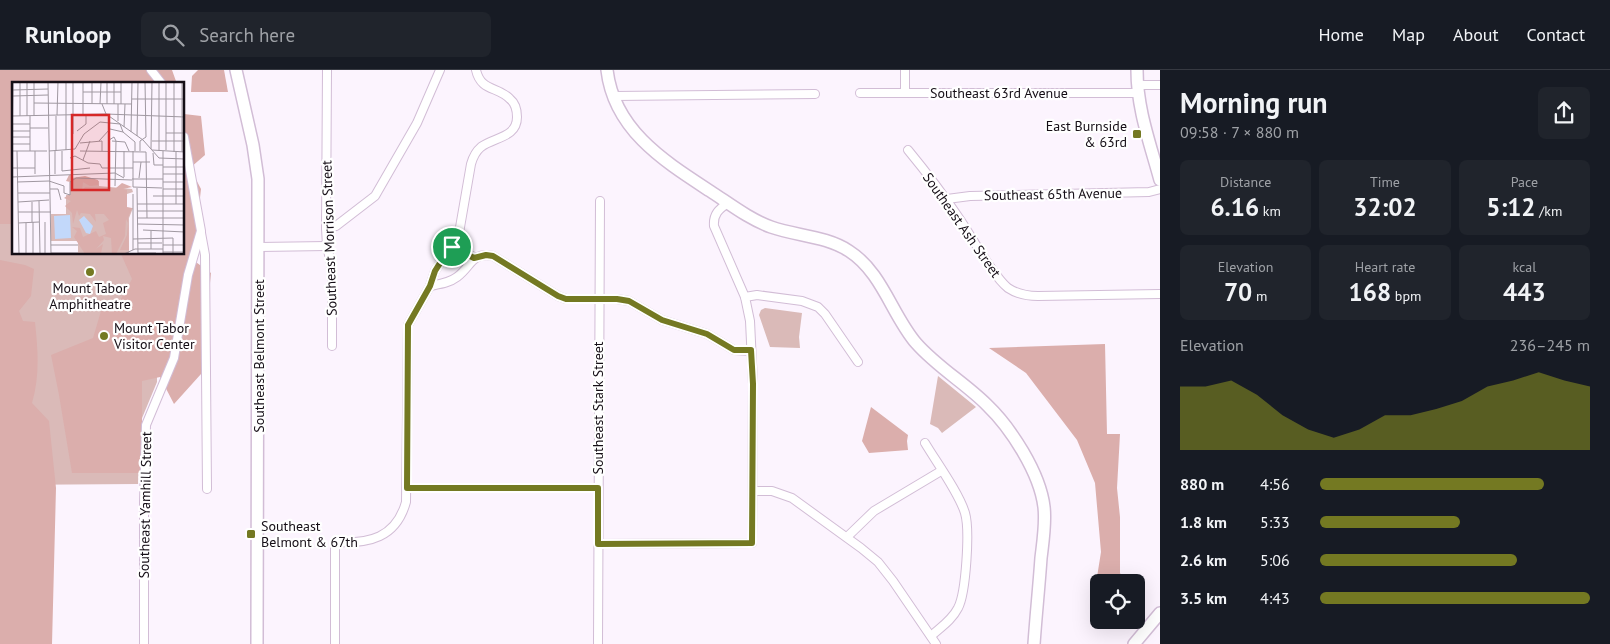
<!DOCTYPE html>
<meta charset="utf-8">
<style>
:root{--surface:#171b24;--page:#20242c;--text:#f1f3f6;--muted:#9ea1a6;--line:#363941;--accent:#747922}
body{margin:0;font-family:"PT Sans",sans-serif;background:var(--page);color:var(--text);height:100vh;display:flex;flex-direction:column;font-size:19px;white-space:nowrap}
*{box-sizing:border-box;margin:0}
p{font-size:16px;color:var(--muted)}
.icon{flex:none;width:28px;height:28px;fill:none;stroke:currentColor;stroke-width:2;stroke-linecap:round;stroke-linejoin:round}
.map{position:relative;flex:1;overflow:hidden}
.details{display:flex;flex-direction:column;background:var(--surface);width:450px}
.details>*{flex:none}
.buttons{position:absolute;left:1090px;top:504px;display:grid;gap:10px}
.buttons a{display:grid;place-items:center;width:55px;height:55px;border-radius:8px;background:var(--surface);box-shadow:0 5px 20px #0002;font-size:25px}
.pin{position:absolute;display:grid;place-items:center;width:42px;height:42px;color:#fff;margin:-21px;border:2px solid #fff;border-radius:50%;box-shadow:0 1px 5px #0007}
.round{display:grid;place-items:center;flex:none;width:52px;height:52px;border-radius:8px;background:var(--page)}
.headline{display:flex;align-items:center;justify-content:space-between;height:85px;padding:0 20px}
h1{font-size:28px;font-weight:700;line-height:38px}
.metrics{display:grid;grid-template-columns:repeat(3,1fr);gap:8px;height:85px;padding:5px 20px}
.metrics div{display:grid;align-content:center;border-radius:8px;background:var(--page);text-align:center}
.metrics b{font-size:25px;font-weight:700}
.metrics small{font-size:14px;font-weight:400}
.metrics p{font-size:14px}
.chart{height:140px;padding:10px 20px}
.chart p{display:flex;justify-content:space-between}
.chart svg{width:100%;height:90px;margin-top:5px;fill:var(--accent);opacity:.7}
ul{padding:0 20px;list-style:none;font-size:16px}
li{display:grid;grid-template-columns:80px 60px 1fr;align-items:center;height:38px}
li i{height:12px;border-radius:6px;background:var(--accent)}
header{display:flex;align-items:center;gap:30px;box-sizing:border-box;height:70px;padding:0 25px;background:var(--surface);border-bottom:1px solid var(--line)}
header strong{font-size:24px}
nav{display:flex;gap:28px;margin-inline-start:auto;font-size:18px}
.search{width:350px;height:45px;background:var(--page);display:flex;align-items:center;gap:12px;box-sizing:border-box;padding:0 18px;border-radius:8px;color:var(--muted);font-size:19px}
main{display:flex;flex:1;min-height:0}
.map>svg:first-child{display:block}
</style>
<header>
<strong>Runloop</strong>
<div class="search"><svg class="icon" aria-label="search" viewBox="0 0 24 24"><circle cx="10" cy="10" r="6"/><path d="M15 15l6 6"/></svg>Search here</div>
<nav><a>Home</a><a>Map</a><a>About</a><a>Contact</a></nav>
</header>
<main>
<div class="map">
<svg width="1160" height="574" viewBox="0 0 1160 574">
<rect width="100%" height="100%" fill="#fcf4fe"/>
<g fill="#dabab8">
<path d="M0,0L14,14V184H184L190,171L157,301V312L140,353L138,414L0,415Z"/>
<path d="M765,238L802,243L799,267L800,278L770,277L759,245L761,240Z"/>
<path d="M938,306L976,337L942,363L938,358L930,354Z"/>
</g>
<g fill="#dbaeac">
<path d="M0,0H172L177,14H14V154H0Z"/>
<path d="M198,0H224L228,22H191L192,6Z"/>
<path d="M184,44L201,46L205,85L190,98L201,119L193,190L211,203L201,304L174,334L160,307L142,311V403H72L59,325L51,285L93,268L101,241L118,234L132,209L121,184H184Z"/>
<path d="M0,190L25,195L34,199L31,226L19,241L23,251L35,252C38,280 40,306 32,333L49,351L56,418L52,574H0Z"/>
<path d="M1105,274L1107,364H1120L1117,418L1120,447V503L1125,512H1099V544L1090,551L1101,482L1095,413L1077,370L1026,303L989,278Z"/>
<path d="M871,337L908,365L907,371L908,380L869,383L862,371Z"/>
</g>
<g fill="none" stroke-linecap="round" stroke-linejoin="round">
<g stroke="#d2bdd6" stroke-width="10">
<g id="street">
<path d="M151,0L162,14"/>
<path d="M327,0L326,158L327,176L332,198V276"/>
<path d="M905,0V23"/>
<path d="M1137,15H1160"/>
<path d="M860,23H1138"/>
<path d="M614,26L815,24"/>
<path d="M908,80C927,103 945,127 961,151C973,169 993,206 1008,218C1017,224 1027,226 1038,226L1160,224"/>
<path d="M947,129L970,126L1149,122L1160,119"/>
<path d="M326,158L336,156L375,126L417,53L440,0"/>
<path d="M201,163L205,185L207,419"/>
<path d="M259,177L327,176"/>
<path d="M453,177L474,187"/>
<path d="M430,216C440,214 449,213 457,207C472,196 471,182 493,186L558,226L566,229H617L629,231L662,250L707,264L734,280L751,281"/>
<path d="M745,227L757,225L802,231L818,237L825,244L858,292"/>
<path d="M925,373C937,393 959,423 965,443C970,460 966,523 958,538C952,550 941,557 931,566"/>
<path d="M407,418H598"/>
<path d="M753,421H772L792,428L861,478L878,492L893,511L936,574"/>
<path d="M847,467L874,441L941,401"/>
<path d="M598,474L752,473L753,314L750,251L745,227L714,156C713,144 719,139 728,133"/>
<path d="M144,574V432L146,355L174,288L188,205L201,161L184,67"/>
<path d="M335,574V472C369,474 396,468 406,432L408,255L430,216L435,201L447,182L456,172L459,163L471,94C473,87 475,82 481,77C494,67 517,68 517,47C517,40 515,33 510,29C498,16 481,22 476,0"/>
<path d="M598,574L600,131"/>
</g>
</g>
<g stroke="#d2bdd6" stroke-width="14">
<g id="secondary">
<path d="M236,0L253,75L258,109L257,574"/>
<path d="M607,0C614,60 664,91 710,121C730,134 749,149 771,157C797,166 826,166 849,181C882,202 892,245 916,273C937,297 965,313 987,335C1011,358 1040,403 1044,437C1046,453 1043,471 1041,488C1039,517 1036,545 1034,574"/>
<path d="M1137,0C1137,39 1150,73 1160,110"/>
<path d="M1134,574L1160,543"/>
</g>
</g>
<use href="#street" stroke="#fff" stroke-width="8"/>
<use href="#secondary" stroke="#fff" stroke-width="11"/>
</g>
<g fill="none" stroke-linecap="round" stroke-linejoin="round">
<g stroke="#fff" stroke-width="10">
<path id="route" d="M452,177L474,188L486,185L493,186L558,226L566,229H617L629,231L662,250L707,264L734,280H751L753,314L752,473L598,474V418H407L408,255L430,216L435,201L447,182Z"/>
</g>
<use href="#route" stroke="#747922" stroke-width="6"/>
</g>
<g fill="#747922" stroke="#fff" stroke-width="2">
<rect x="1132" y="59" width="10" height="10" rx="2.5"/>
<circle cx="90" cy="202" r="5"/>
<circle cx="104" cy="266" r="5"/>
<rect x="246" y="459" width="10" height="10" rx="2.5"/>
</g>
<g text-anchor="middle" stroke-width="4.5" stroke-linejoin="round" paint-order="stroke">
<g font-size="14" fill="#150e16" stroke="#fff">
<text x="999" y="28">Southeast 63rd Avenue</text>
<text transform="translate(1053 124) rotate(-1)" y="5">Southeast 65th Avenue</text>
<text transform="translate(962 155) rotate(55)" y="5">Southeast Ash Street</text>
<text transform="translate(329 168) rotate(-92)" y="5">Southeast Morrison Street</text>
<text transform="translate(259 286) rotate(-90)" y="5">Southeast Belmont Street</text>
<text transform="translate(598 338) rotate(-90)" y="5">Southeast Stark Street</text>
<text transform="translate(145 435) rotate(-89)" y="5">Southeast Yamhill Street</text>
</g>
<g font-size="14" fill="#150e16" stroke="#fff" text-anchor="start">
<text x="1127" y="61" text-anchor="end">East Burnside<tspan x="1127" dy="16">&amp; 63rd</tspan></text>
<text x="90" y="223" text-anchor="middle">Mount Tabor<tspan x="90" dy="16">Amphitheatre</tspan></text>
<text x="114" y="263">Mount Tabor<tspan x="114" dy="16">Visitor Center</tspan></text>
<text x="261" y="461">Southeast<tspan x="261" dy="16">Belmont &amp; 67th</tspan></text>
</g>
</g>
<g transform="translate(12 12)">
<rect width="172" height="172" fill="#fcf4fe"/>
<path d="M80,97L87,99V104L120,107L121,110L115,112V126H121L117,136V172H40L66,171V159H39V132H54V113H60L59,100Z" fill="#dabab8"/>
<path d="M57,93H61L60,96L73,94L86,98V103L78,104L71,100L70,109L73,105L104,106L110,101L120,105L111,107L115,108V125L120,126L116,136L117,168H108L115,153L116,141L114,137L113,154L104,172H100L99,156L91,154L92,158L84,167L91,162L89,171L96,172H73L62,155L65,149L60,145L68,146L71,155L84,149L87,155L94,152L91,141L97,138L92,132H83L84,140L78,132L69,131L67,134L65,128L61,142L60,131L53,124L59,119L52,116L58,112V100L54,99Z" fill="#dbaeac"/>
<path d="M58,133L59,156L43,157L42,134ZM72,134L81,144L78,152L74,151L67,138Z" fill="#c2d8fa"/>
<path fill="none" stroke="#a098a1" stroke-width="1" d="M36,0L39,172M1,8L36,7M71,10H109M1,14L36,13M120,17H173M22,21L120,22M80,22V0M88,22L89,0M90,22L94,32L173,35M95,22V0M102,22V0M109,22V0M71,32V0M45,33L46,0M61,33V0M0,34L94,32L131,58L147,76L173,77M8,34V0M15,34V0M22,34V0M106,39V22M1,42H18M112,45L113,22M18,46H36M0,49H18M65,49L74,42V33M119,50L120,0M154,51H173M61,52V34M125,54L126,0M0,55H18M87,59L98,47L111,50M100,59L113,60L117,69M140,59H173M68,61L90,59V69M0,62H18M139,67L140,0M54,68V0M140,68L173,70M154,68V0M0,69L1,0M0,69H35M5,69L7,172M18,69V34M23,69V92M37,69L63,67L72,52L88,40L108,42L111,50L123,60V69M44,69V34M68,69L134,70L135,136M121,69V105L150,106M128,69V59L134,55L133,0M147,69V0M162,70V0M164,70V122M170,70V0M141,71L142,83H151M58,76L63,74L76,81L88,82L90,86H121M71,78L78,59M121,80H138M151,85H173M0,86H23M97,86V58L102,55L104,59M50,89L78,86M50,89V69M43,92V69M151,92H173M0,95L103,91L112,96M112,95V69M127,96L129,80M120,97H151M5,100L37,99L52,104V111L58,113V100L64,96L120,98M151,100H173M103,104L104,59M125,106L126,172M38,107H46L49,118M151,107H173M6,111H38M121,112V168M141,114H173M27,119L28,172M6,120L37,118M20,120V140M125,122H173M125,129H173M6,130H39M125,136H173M21,140V172M33,140V172M6,141L27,140M14,141V172M125,142L173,143M131,148L173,150M139,149V167M121,157L161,156V172M126,161H150M39,163H66M151,163H173M151,170H173M39,171H66M126,171H144M112,172L123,167H151M151,172V69"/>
<path fill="#d62828" fill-opacity="0.15" stroke="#d62828" stroke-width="2.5" d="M60,33H97V108H60Z"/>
<rect width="172" height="172" fill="none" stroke="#150e16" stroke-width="2.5"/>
</g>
</svg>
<div class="buttons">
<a><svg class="icon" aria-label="locate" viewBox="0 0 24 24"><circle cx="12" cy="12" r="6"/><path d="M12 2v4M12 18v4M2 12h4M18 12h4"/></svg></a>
</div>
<div class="pin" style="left:452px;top:177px;background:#1e9e55"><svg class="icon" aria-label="arrive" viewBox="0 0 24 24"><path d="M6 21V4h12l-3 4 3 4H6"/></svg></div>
</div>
<section class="details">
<div class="headline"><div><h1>Morning run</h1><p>09:58 · 7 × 880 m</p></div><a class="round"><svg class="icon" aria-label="share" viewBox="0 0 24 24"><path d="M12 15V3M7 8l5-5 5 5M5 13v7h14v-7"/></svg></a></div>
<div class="metrics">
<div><p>Distance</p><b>6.16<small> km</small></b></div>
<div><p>Time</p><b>32:02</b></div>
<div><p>Pace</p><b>5:12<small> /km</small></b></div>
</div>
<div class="metrics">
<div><p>Elevation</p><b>70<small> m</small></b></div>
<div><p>Heart rate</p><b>168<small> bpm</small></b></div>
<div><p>kcal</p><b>443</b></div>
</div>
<div class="chart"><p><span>Elevation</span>236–245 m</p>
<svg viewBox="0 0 160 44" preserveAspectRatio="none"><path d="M0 44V13L10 13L20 10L30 17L40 27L50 34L60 38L70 34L80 27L90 27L100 24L110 20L120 13L130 10L140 6L150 10L160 13V44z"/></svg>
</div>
<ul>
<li><b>880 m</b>4:56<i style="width:83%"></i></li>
<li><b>1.8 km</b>5:33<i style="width:52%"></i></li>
<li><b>2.6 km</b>5:06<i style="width:73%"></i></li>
<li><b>3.5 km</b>4:43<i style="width:100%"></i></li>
</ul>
</section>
</main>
